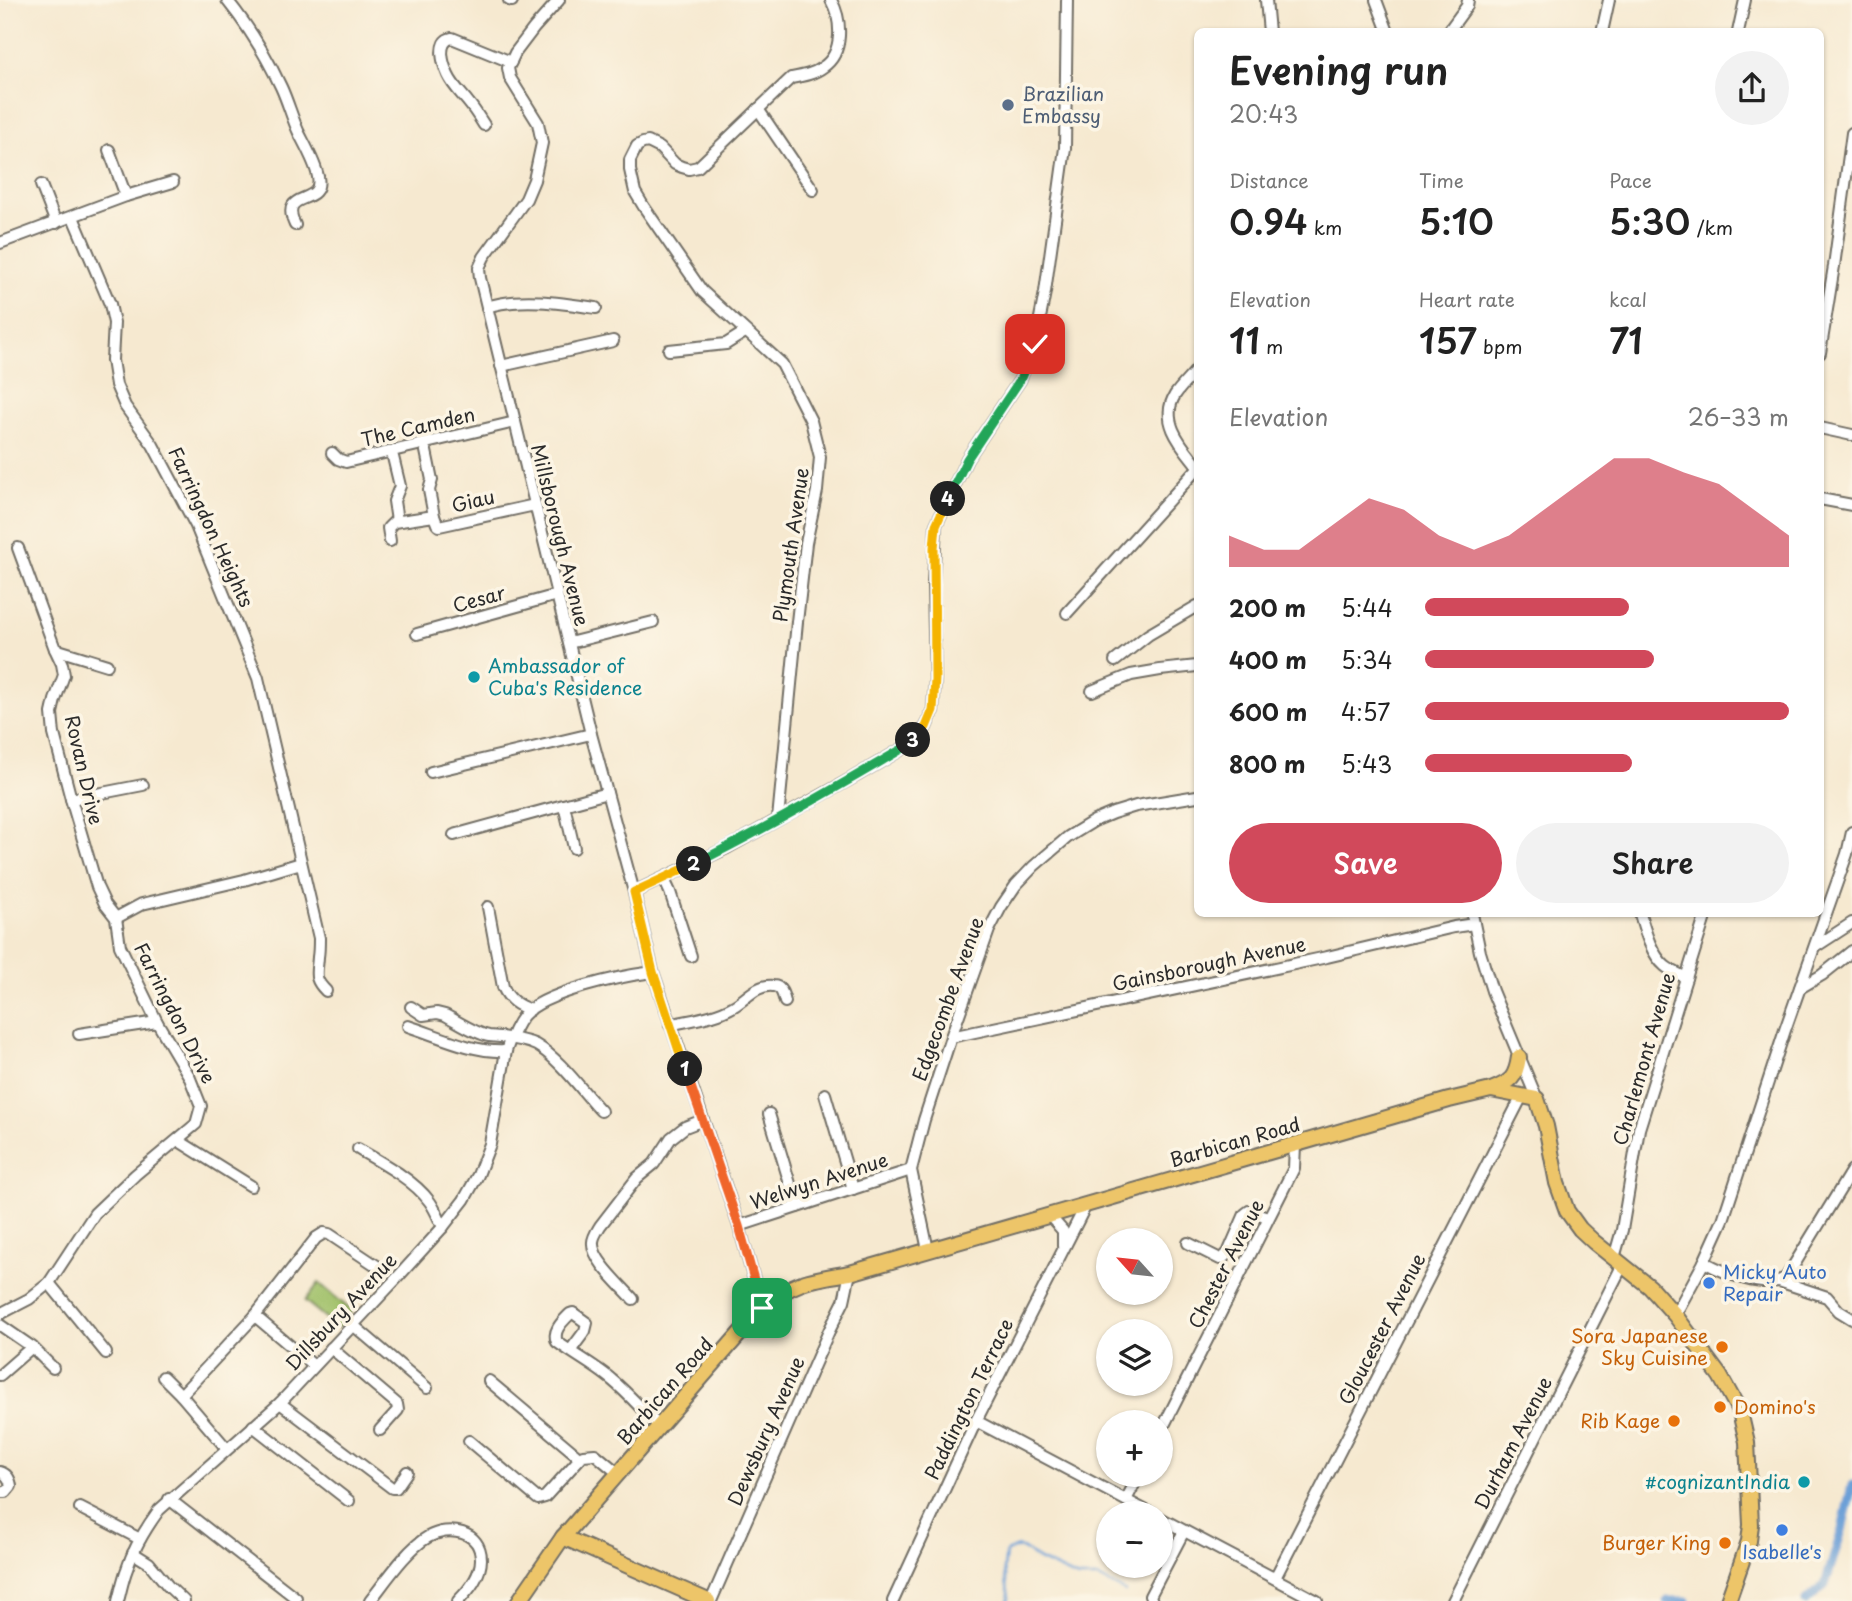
<!DOCTYPE html>
<meta charset="utf-8">
<style>
:root{--surface:#fff;--page:#f2f2f2;--text:#222;--muted:#767676;--accent:#d1495b}
body{margin:0;font-family:"Playpen Sans",sans-serif;background:var(--page);color:var(--text);height:100vh;display:flex;flex-direction:column;font-size:26px;white-space:nowrap}
*{box-sizing:border-box;margin:0}
p{font-size:23px;color:var(--muted)}
.icon{flex:none;width:38px;height:38px;fill:none;stroke:currentColor;stroke-width:2;stroke-linecap:round;stroke-linejoin:round}
.map{position:relative;flex:1;overflow:hidden}
.details{position:absolute;left:1194px;top:28px;width:630px;height:889px;display:flex;flex-direction:column;background:var(--surface);border-radius:10px;box-shadow:0 2px 5px #0004}
.details>*{flex:none}
.needle{width:46px;rotate:297deg}
.buttons{position:absolute;left:1096px;top:1228px;display:grid;gap:14px}
.buttons a{display:grid;place-items:center;width:77px;height:77px;border-radius:50%;background:var(--surface);box-shadow:0 2px 5px #0004;font-size:35px}
.pin{position:absolute;display:grid;place-items:center;width:60px;height:60px;color:#fff;margin:-30px;border-radius:14px;box-shadow:0 4px 10px #0006}
.km{position:absolute;width:35px;height:35px;margin:-18px;border-radius:50%;background:#222;color:#fff;font-size:19px;line-height:35px;text-align:center}
.round{display:grid;place-items:center;flex:none;width:74px;height:74px;border-radius:37px;background:var(--page)}
.head{display:flex;align-items:center;justify-content:space-between;height:119px;padding:0 35px}
h1{font-size:38px;font-weight:600;line-height:52px}
.metrics{display:grid;grid-template-columns:repeat(3,1fr);gap:10px;height:119px;padding:7px 35px}
.metrics div{display:grid;align-content:center}
.metrics b{font-size:35px;font-weight:600}
.metrics small{font-size:19px;font-weight:400}
.metrics p{font-size:19px}
.chart{height:196px;padding:14px 35px}
.chart p{display:flex;justify-content:space-between}
.chart svg{width:100%;height:126px;margin-top:7px;fill:var(--accent);opacity:.7}
.button{display:flex;gap:14px;margin-top:auto;padding:14px 35px}
.button a{flex:1;height:80px;border-radius:42px;background:var(--accent);color:#fff;font-size:28px;font-weight:600;line-height:80px;text-align:center}
.button a+a{background:var(--page);color:var(--text)}
ul{padding:0 35px;list-style:none;font-size:23px}
li{display:grid;grid-template-columns:112px 84px 1fr;align-items:center;height:52px}
li i{height:18px;border-radius:9px;background:var(--accent)}
.map>svg:first-child{display:block}
</style>
<div class="map">
<svg width="1852" height="1601" viewBox="0 0 1852 1601">
<rect width="100%" height="100%" fill="#fcf5e5"/>
<filter id="ink" filterUnits="userSpaceOnUse"><feTurbulence type="fractalNoise" baseFrequency=".0143" numOctaves="2"/><feDisplacementMap in="SourceGraphic" scale="14" xChannelSelector="R" yChannelSelector="G"/><feConvolveMatrix kernelMatrix="1 2 1 2 8 2 1 2 1" color-interpolation-filters="sRGB"/></filter>
<filter id="wash" filterUnits="userSpaceOnUse"><feTurbulence type="fractalNoise" baseFrequency=".00686" numOctaves="4" result="noise"/><feDisplacementMap in="SourceGraphic" scale="28" xChannelSelector="R" yChannelSelector="G"/><feGaussianBlur stdDeviation="1.57" result="paint"/><feColorMatrix in="noise" values="0 0 0 0 0 0 0 0 0 0 0 0 0 0 0 0 0 1.4 0 .05"/><feComposite in="paint" operator="in"/></filter>
<g filter="url(#wash)">
<rect width="100%" height="100%" fill="#f6e9d0"/>
<path fill="#a1c16a" stroke="#66764a" stroke-width="2" d="M319,1283L352,1311L338,1328L305,1301Z"/>
<g fill="none" stroke-linecap="round" stroke-linejoin="round">
<path stroke="#6b9fd7" stroke-width="2.5" d="M1008,1601L1009,1598L1004,1569L1006,1552L1018,1547L1024,1549L1039,1560L1078,1578H1099L1125,1592"/>
<g stroke="#6b9fd7" stroke-width="9">
<path d="M1668,1601H1686"/>
<path d="M1806,1601L1825,1585L1842,1530L1852,1485"/>
</g>
</g>
</g>
<g filter="url(#ink)">
<g fill="none" stroke-linecap="round" stroke-linejoin="round">
<g stroke="#726e65" stroke-width="14">
<g id="minor">
<path d="M227,0C248,26 267,57 281,87C288,102 292,118 299,133C305,145 316,164 318,177C324,208 278,188 295,225"/>
<path d="M509,0L512,1"/>
<path d="M559,0L534,28L515,53L508,68L510,78L538,123L542,143L534,180L526,199L484,257L479,268L480,278L591,734L634,892L653,972L739,1226L762,1308"/>
<path d="M1266,0L1269,32"/>
<path d="M1376,0L1388,32"/>
<path d="M1448,32L1467,6L1468,0"/>
<path d="M1602,32L1609,0"/>
<path d="M1738,32L1745,0"/>
<path d="M758,109L813,190"/>
<path d="M484,125C479,117 474,109 468,102C461,93 453,86 448,75C443,64 436,41 452,38L511,62"/>
<path d="M109,150L126,196"/>
<path d="M41,185L56,223"/>
<path d="M73,217L110,304L114,323L112,360L116,385L125,406L153,445L196,526L258,678L319,938C319,945 319,951 318,957C317,974 313,978 326,991"/>
<path d="M0,243L126,196L173,182"/>
<path d="M487,307C519,296 563,303 596,308"/>
<path d="M669,350L726,344L745,332"/>
<path d="M1820,353L1834,266L1852,133"/>
<path d="M501,366L613,341"/>
<path d="M1197,369C1190,378 1181,386 1175,395C1159,421 1182,446 1197,465"/>
<path d="M1820,428L1852,435"/>
<path d="M426,451L432,480L429,490L434,516L437,524L439,526L535,505"/>
<path d="M332,453L338,459L346,462L515,422"/>
<path d="M393,457L400,486L394,501L397,521"/>
<path d="M1820,499L1852,505"/>
<path d="M390,541L388,528L394,522L434,516"/>
<path d="M1067,613L1197,469"/>
<path d="M417,634L557,595"/>
<path d="M569,643L653,622"/>
<path d="M55,649L107,665"/>
<path d="M1115,661L1148,635L1197,606"/>
<path d="M1092,691L1131,675L1160,670L1197,666"/>
<path d="M431,772L591,734"/>
<path d="M71,799L143,785"/>
<path d="M564,805L574,848"/>
<path d="M778,819L797,622L806,543L817,491L820,457L811,421L782,364L702,291L644,207L635,192L630,170V160L637,146L643,143L648,142L660,148L675,164L682,167L689,169L698,167L791,78C802,76 814,74 823,67C844,53 842,20 831,0"/>
<path d="M454,835L607,793"/>
<path d="M664,879L670,892L691,956"/>
<path d="M634,892L727,848L856,776L907,746L926,727L933,710L935,679L933,584L936,525L967,459L1020,380L1035,344L1045,292L1065,148L1067,0"/>
<path d="M488,907L503,987C509,1000 517,1005 530,1010"/>
<path d="M1472,914L1480,952L1492,991L1537,1099"/>
<path d="M1640,914C1645,931 1651,954 1665,966C1671,971 1679,974 1686,978"/>
<path d="M116,918L142,904L244,880L301,863"/>
<path d="M1815,947L1852,923"/>
<path d="M1800,988L1822,975L1852,951"/>
<path d="M411,1007L423,1015L437,1013L445,1015C457,1021 476,1034 489,1036C502,1037 524,1039 536,1045C559,1058 583,1092 601,1111"/>
<path d="M670,1025C690,1020 716,1017 734,1006C746,999 757,984 773,986C781,986 783,994 785,1002"/>
<path d="M408,1026C439,1036 473,1053 506,1051"/>
<path d="M79,1034L157,1022"/>
<path d="M951,1037L1327,957L1454,927L1474,924"/>
<path d="M825,1094L853,1189"/>
<path d="M769,1114L797,1207"/>
<path d="M179,1141L251,1186"/>
<path d="M358,1149C381,1162 414,1180 430,1202C435,1209 439,1219 443,1227"/>
<path d="M1049,1215L1063,1231V1246"/>
<path d="M739,1226L911,1170"/>
<path d="M1188,1243L1220,1259L1223,1258L1228,1253L1245,1214L1249,1211L1268,1217"/>
<path d="M928,1250L911,1170L924,1120L951,1037L989,930L1001,907L1016,885L1034,866L1068,837L1094,821L1113,813L1136,806L1197,796"/>
<path d="M1614,1258L1622,1230L1639,1129L1706,914"/>
<path d="M1704,1262C1725,1273 1764,1290 1786,1278L1852,1170"/>
<path d="M1779,1281L1827,1297L1839,1311L1852,1319"/>
<path d="M49,1283L106,1353"/>
<path d="M633,1299C622,1286 591,1259 593,1242C593,1237 597,1231 600,1226L637,1178L654,1164L671,1138L685,1127L703,1120"/>
<path d="M0,1314L29,1299L49,1283L95,1213L135,1175L196,1124L201,1106L189,1076L157,1022L120,946L116,918L105,904L97,887L71,799L54,734L52,713L55,700L64,675L62,664L55,649L18,548"/>
<path d="M1675,1315L1704,1262L1723,1220L1785,1030L1847,854L1852,832"/>
<path d="M255,1316L314,1366"/>
<path d="M0,1325L32,1347L53,1368"/>
<path d="M353,1325L427,1388"/>
<path d="M331,1348L397,1404L398,1410L380,1430"/>
<path d="M570,1351L585,1331L587,1323L573,1313L570,1314C562,1322 552,1331 557,1342C575,1355 596,1366 612,1380C629,1394 644,1412 660,1427"/>
<path d="M0,1375L32,1347"/>
<path d="M163,1377L181,1395"/>
<path d="M489,1381L579,1457"/>
<path d="M280,1403L392,1488H396L407,1472"/>
<path d="M976,1421L1152,1514"/>
<path d="M253,1426L349,1501"/>
<path d="M1160,1433L1294,1168L1295,1145"/>
<path d="M469,1441L538,1499L545,1497L583,1455L595,1454L619,1474"/>
<path d="M227,1449L181,1395L255,1316L316,1238L324,1233L329,1234L383,1270"/>
<path d="M0,1472C7,1474 10,1479 11,1486L6,1492H0"/>
<path d="M169,1499L296,1598"/>
<path d="M1126,1500L1139,1475"/>
<path d="M80,1508L140,1539"/>
<path d="M1160,1518L1317,1601"/>
<path d="M133,1553L149,1563L168,1586L184,1601"/>
<path d="M1275,1578L1522,1096"/>
<path d="M118,1601C121,1590 123,1579 127,1569C134,1547 146,1528 159,1510L280,1403L397,1278L443,1227L464,1200L478,1175L490,1144L506,1051C510,1039 515,1026 523,1016C543,992 622,976 653,972"/>
<path d="M370,1601C385,1582 408,1548 428,1537C449,1525 481,1531 481,1559C481,1576 469,1590 458,1601"/>
<path d="M711,1601L829,1331L844,1301L850,1273"/>
<path d="M893,1601L976,1421L1086,1205"/>
<path d="M1152,1601L1150,1596L1184,1531"/>
<path d="M1453,1601L1623,1264"/>
</g>
</g>
<g stroke="#726e65" stroke-width="18">
<g id="major">
<path d="M1491,1090C1511,1082 1516,1078 1519,1057"/>
<path d="M563,1537L708,1601"/>
<path d="M519,1601L563,1537L762,1308C792,1281 812,1279 850,1273L1449,1100L1491,1090L1537,1099L1546,1126L1557,1183L1567,1211L1580,1229L1594,1242L1650,1287L1675,1315L1720,1376L1740,1412L1747,1442L1751,1525L1749,1541L1728,1601"/>
</g>
</g>
<use href="#minor" stroke="#fff" stroke-width="10"/>
<use href="#major" stroke="#edc569" stroke-width="14"/>
</g>
</g>
<g fill="none" stroke-linecap="round" stroke-linejoin="round" filter="url(#ink)">
<g stroke="#fff" stroke-width="14">
<path id="split-1" d="M685,1069L739,1226L762,1308"/>
</g>
<g stroke="#fff" stroke-width="14">
<path id="split-2" d="M685,1069L653,972L634,892L694,864"/>
</g>
<g stroke="#fff" stroke-width="14">
<path id="split-3" d="M694,864C767,828 838,787 907,746L913,740"/>
</g>
<g stroke="#fff" stroke-width="14">
<path id="split-4" d="M913,740L926,727L933,710L935,679L934,548L936,525L948,499"/>
</g>
<g stroke="#fff" stroke-width="14">
<path id="split-5" d="M948,499L967,459L1020,380L1035,344"/>
</g>
<use href="#split-1" stroke="#f0652b" stroke-width="9"/>
<use href="#split-2" stroke="#f5b400" stroke-width="9"/>
<use href="#split-3" stroke="#22a559" stroke-width="9"/>
<use href="#split-4" stroke="#f5b400" stroke-width="9"/>
<use href="#split-5" stroke="#22a559" stroke-width="9"/>
</g>
<circle fill="#5c6f8a" stroke="#fcf5e5" stroke-width="2.5" cx="1008" cy="105" r="7"/>
<g fill="#0f9aa8" stroke="#fcf5e5" stroke-width="2.5">
<circle cx="474" cy="677" r="7"/>
<circle cx="1804" cy="1482" r="7"/>
</g>
<g fill="#3f7fe0" stroke="#fcf5e5" stroke-width="2.5">
<circle cx="1709" cy="1283" r="7"/>
<circle cx="1782" cy="1530" r="7"/>
</g>
<g fill="#e8710a" stroke="#fcf5e5" stroke-width="2.5">
<circle cx="1722" cy="1347" r="7"/>
<circle cx="1720" cy="1407" r="7"/>
<circle cx="1674" cy="1421" r="7"/>
<circle cx="1725" cy="1543" r="7"/>
</g>
<g text-anchor="middle" stroke-width="7" stroke-linejoin="round" paint-order="stroke">
<g font-size="19" fill="#4e5e75" stroke="#fcf5e5" text-anchor="start">
<text x="1022" y="101">Brazilian<tspan x="1022" dy="22">Embassy</tspan></text>
</g>
<g font-size="19" fill="#2b2b2b" stroke="#fcf5e5">
<text transform="translate(418 427) rotate(-13)" y="7">The Camden</text>
<text transform="translate(473 501) rotate(-13)" y="7">Giau</text>
<text transform="translate(211 527) rotate(65)" y="7">Farringdon Heights</text>
<text transform="translate(560 535) rotate(76)" y="7">Millsborough Avenue</text>
<text transform="translate(791 545) rotate(-82)" y="7">Plymouth Avenue</text>
<text transform="translate(479 599) rotate(-15)" y="7">Cesar</text>
<text transform="translate(84 770) rotate(77)" y="7">Rovan Drive</text>
<text transform="translate(1209 964) rotate(-12)" y="7">Gainsborough Avenue</text>
<text transform="translate(948 999) rotate(-70)" y="7">Edgecombe Avenue</text>
<text transform="translate(175 1013) rotate(63)" y="7">Farringdon Drive</text>
<text transform="translate(1644 1059) rotate(-74)" y="7">Charlemont Avenue</text>
<text transform="translate(1235 1142) rotate(-16)" y="7">Barbican Road</text>
<text transform="translate(819 1181) rotate(-18)" y="7">Welwyn Avenue</text>
<text transform="translate(1226 1264) rotate(-63)" y="7">Chester Avenue</text>
<text transform="translate(341 1312) rotate(-47)" y="7">Dillsbury Avenue</text>
<text transform="translate(1382 1329) rotate(-63)" y="7">Gloucester Avenue</text>
<text transform="translate(665 1391) rotate(-49)" y="7">Barbican Road</text>
<text transform="translate(969 1399) rotate(-64)" y="7">Paddington Terrace</text>
<text transform="translate(766 1431) rotate(-66)" y="7">Dewsbury Avenue</text>
<text transform="translate(1513 1443) rotate(-63)" y="7">Durham Avenue</text>
</g>
<g font-size="19" fill="#0d838f" stroke="#fcf5e5" text-anchor="start">
<text x="488" y="673">Ambassador of<tspan x="488" dy="22">Cuba's Residence</tspan></text>
<text x="1790" y="1489" text-anchor="end">#cognizantIndia</text>
</g>
<g font-size="19" fill="#366cbe" stroke="#fcf5e5" text-anchor="start">
<text x="1723" y="1279">Micky Auto<tspan x="1723" dy="22">Repair</tspan></text>
<text x="1782" y="1559" text-anchor="middle">Isabelle's</text>
</g>
<g font-size="19" fill="#c56008" stroke="#fcf5e5" text-anchor="end">
<text x="1708" y="1343">Sora Japanese<tspan x="1708" dy="22">Sky Cuisine</tspan></text>
<text x="1734" y="1414" text-anchor="start">Domino's</text>
<text x="1660" y="1428">Rib Kage</text>
<text x="1711" y="1550">Burger King</text>
</g>
</g>
</svg>
<div class="buttons">
<a><svg class="needle" viewBox="-14 -14 28 28"><path d="M0-13l5 13h-10z" fill="#e53935"/><path d="M0 13l5-13h-10z" fill="#767676"/></svg></a>
<a><svg class="icon" aria-label="layers" viewBox="0 0 24 24"><path d="M12 4l9 5-9 5-9-5zM3 14l9 5 9-5"/></svg></a>
<a>+</a>
<a>−</a>
</div>
<div class="pin" style="left:762px;top:1308px;background:#1e9e55"><svg class="icon" aria-label="arrive" viewBox="0 0 24 24"><path d="M6 21V4h12l-3 4 3 4H6"/></svg></div>
<div class="pin" style="left:1035px;top:344px;background:#d93025"><svg class="icon" aria-label="check" viewBox="0 0 24 24"><path d="M5 12l5 5 9-10"/></svg></div>
<b class="km" style="left:685px;top:1069px">1</b>
<b class="km" style="left:694px;top:864px">2</b>
<b class="km" style="left:913px;top:740px">3</b>
<b class="km" style="left:948px;top:499px">4</b>
<section class="details">
<div class="head"><div><h1>Evening run</h1><p>20:43</p></div><a class="round"><svg class="icon" aria-label="share" viewBox="0 0 24 24"><path d="M12 15V3M7 8l5-5 5 5M5 13v7h14v-7"/></svg></a></div>
<div class="metrics">
<div><p>Distance</p><b>0.94<small> km</small></b></div>
<div><p>Time</p><b>5:10</b></div>
<div><p>Pace</p><b>5:30<small> /km</small></b></div>
</div>
<div class="metrics">
<div><p>Elevation</p><b>11<small> m</small></b></div>
<div><p>Heart rate</p><b>157<small> bpm</small></b></div>
<div><p>kcal</p><b>71</b></div>
</div>
<div class="chart"><p><span>Elevation</span>26–33 m</p>
<svg viewBox="0 0 160 44" preserveAspectRatio="none"><path d="M0 44V33L10 38L20 38L30 29L40 20L50 24L60 33L70 38L80 33L90 24L100 15L110 6L120 6L130 11L140 15L150 24L160 33V44z"/></svg>
</div>
<ul>
<li><b>200 m</b>5:44<i style="width:56%"></i></li>
<li><b>400 m</b>5:34<i style="width:63%"></i></li>
<li><b>600 m</b>4:57<i style="width:100%"></i></li>
<li><b>800 m</b>5:43<i style="width:57%"></i></li>
</ul>
<div class="button"><a>Save</a><a>Share</a></div>
</section>
</div>
